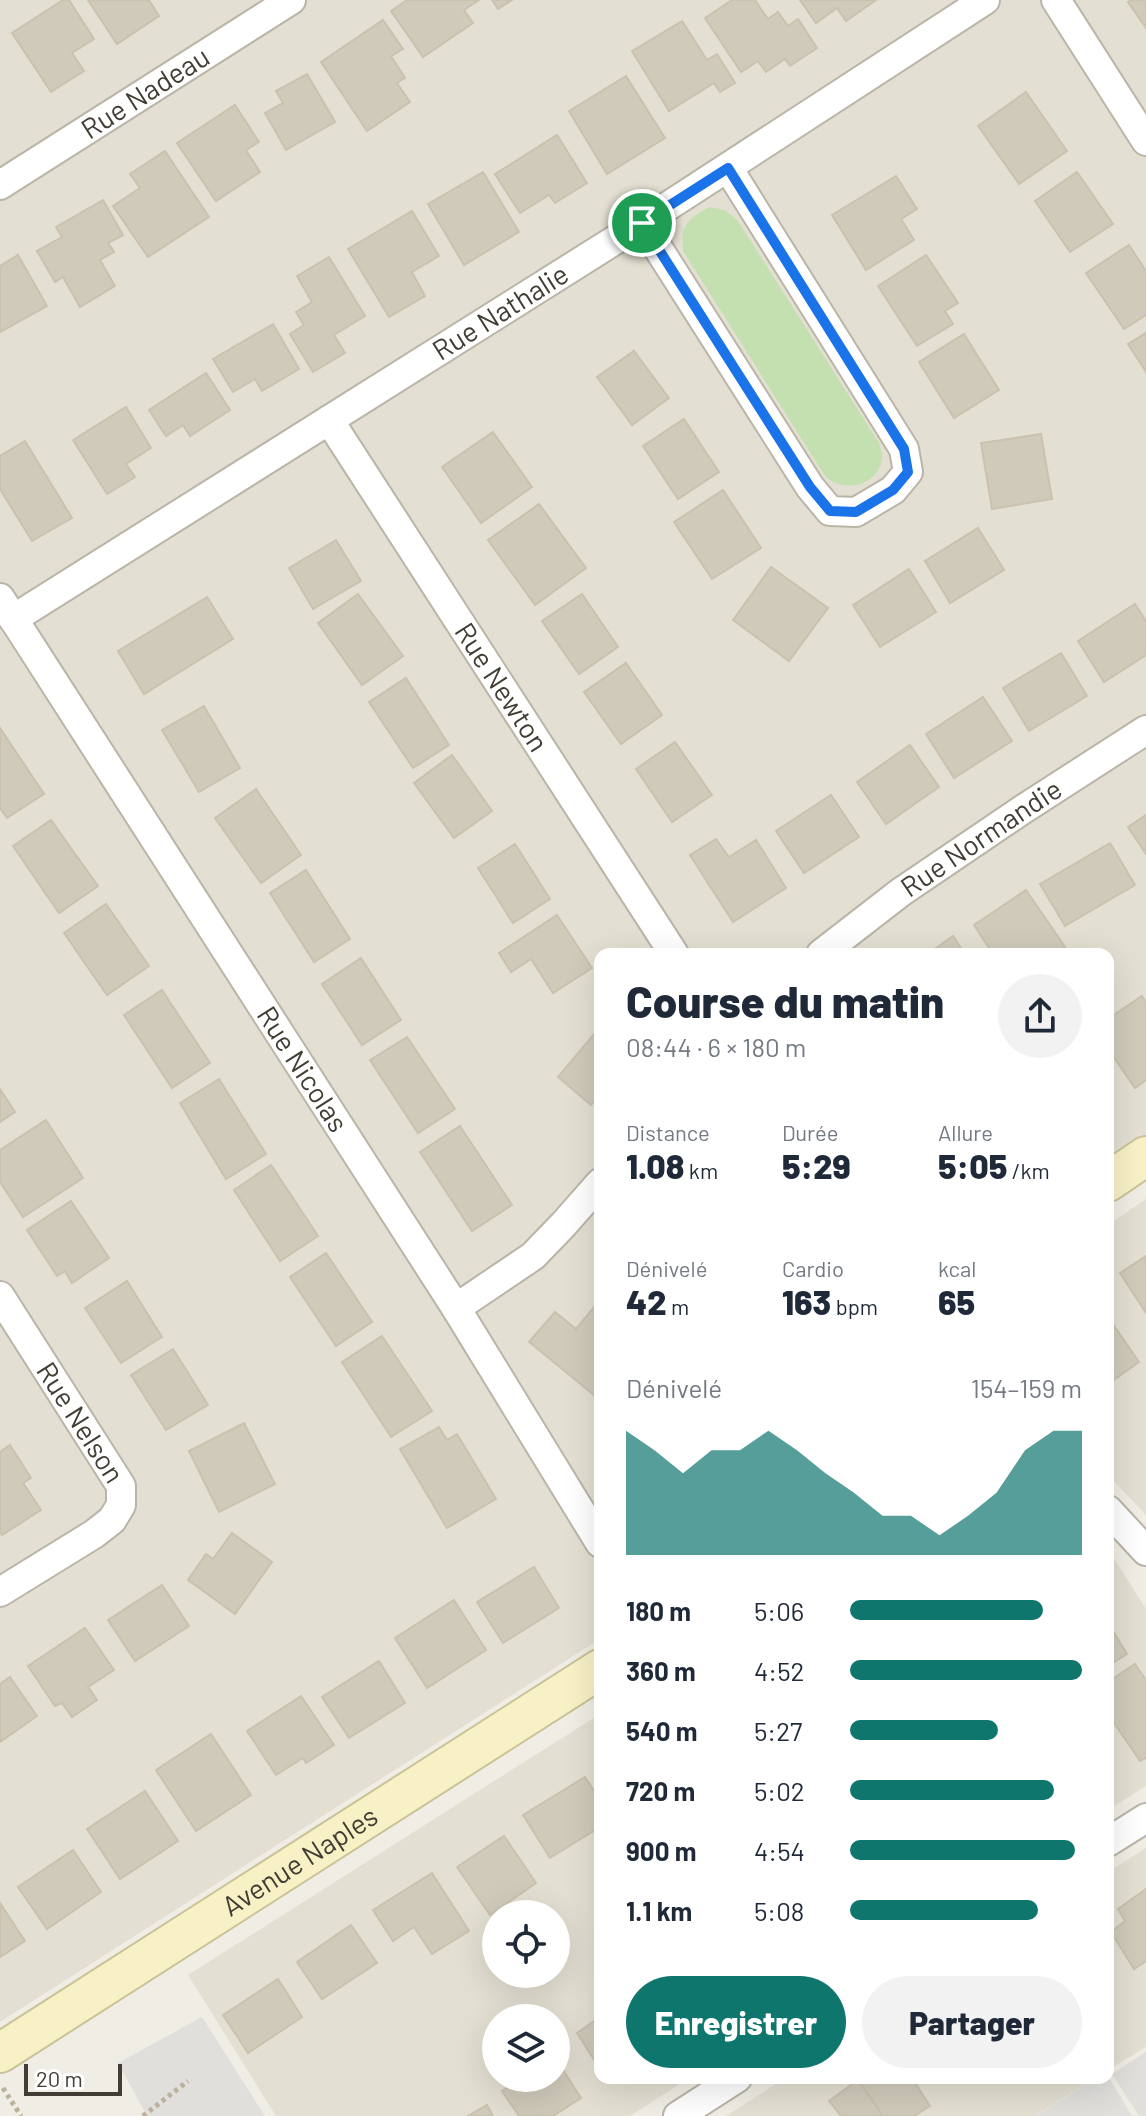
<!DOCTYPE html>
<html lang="fr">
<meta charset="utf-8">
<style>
:root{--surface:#fff;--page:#f2f2f3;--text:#1f2937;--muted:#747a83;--accent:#0f766e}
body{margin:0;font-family:Barlow,sans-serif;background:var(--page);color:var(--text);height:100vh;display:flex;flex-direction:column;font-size:30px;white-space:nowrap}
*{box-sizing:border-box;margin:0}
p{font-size:26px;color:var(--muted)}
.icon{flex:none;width:44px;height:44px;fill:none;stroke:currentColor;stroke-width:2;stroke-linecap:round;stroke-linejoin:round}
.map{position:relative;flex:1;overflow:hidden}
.panel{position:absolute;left:594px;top:948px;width:520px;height:1136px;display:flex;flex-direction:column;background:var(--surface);border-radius:16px;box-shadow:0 8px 32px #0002}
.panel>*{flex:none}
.controls{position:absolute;left:482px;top:1900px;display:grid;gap:16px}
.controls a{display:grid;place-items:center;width:88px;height:88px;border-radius:50%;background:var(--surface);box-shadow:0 8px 32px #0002;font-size:40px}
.scale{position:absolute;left:24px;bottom:20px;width:98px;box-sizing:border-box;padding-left:8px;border:4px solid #413d34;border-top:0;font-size:22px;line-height:28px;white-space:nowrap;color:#413d34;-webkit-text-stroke:6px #fff;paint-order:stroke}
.pin{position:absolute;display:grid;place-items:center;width:68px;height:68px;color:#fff;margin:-34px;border:4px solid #fff;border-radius:50%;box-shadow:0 2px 8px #0007}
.round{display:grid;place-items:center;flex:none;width:84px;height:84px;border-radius:42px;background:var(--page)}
.summary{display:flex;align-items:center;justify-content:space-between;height:136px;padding:0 32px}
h1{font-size:44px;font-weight:800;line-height:60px}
.metrics{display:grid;grid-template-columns:repeat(3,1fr);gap:12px;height:136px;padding:8px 32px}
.metrics div{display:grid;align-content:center}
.metrics b{font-size:34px;font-weight:800}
.metrics small{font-size:22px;font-weight:400}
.metrics p{font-size:22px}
.chart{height:224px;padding:16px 32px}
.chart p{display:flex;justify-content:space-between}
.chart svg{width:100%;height:144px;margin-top:8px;fill:var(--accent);opacity:.7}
.primary-button{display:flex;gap:16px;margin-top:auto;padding:16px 32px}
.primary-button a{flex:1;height:92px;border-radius:48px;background:var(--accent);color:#fff;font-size:32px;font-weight:800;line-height:92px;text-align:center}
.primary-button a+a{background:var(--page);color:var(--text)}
ul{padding:0 32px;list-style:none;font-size:26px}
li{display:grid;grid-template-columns:128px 96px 1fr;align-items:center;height:60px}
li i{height:20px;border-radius:10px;background:var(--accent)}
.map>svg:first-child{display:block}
</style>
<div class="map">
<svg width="1146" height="2116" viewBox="0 0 1146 2116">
<rect width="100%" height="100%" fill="#f0ede4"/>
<g fill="#e3dfd2" fill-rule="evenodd">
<path d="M0,0H1146V1139L1108,1167V954H600V1639L0,2022Z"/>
<path d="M1146,1199V1515L1108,1475V1225Z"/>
<path d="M1108,1549L1146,1609V1786L1108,1810Z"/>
<path d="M600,1714V2078H689L630,2116H276L188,1975ZM496,1914H556V1974H496ZM496,2018H556V2078H496Z"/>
<path d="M1146,1848V2047L1108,2070V1872Z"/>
<path d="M785,2078H1095L1035,2116H726Z"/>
</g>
<path fill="#c5e0b0" d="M710,207L725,210L738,221L879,443C880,447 882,452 882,456C881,486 843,494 825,476L683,251C680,225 688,218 710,207Z"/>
<g fill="#e1dfdc">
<path d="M202,2017L265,2116H147L118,2063Z"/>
<path d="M1146,2052V2116H1139L1112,2074Z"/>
<path d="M1108,2076L1132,2116H1036L1096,2078H1108Z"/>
</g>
<g fill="#d0cabb" stroke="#cac2af" stroke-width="2">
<path d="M63,0H69L94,39L72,53L84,71L51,92L12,33Z"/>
<path d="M88,0H149L159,16L117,44Z"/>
<path d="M407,0H479L464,10L473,23L423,57L391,11Z"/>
<path d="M492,0H512L498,9Z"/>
<path d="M732,0H755L768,19L778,12L788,26L798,19L817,48L790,66L785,59L766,72L758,61L741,72L705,18Z"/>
<path d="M800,0H876L846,21L837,8L816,23Z"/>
<path d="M1131,0H1146V28L1128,2Z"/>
<path d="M383,20L403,49L391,56L405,78L397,83L410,102L367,131L321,62Z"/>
<path d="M682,21L707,60L717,54L735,83L720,92L714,83L669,111L632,51Z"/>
<path d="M307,74L335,122L286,150L265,113L283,103L276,91Z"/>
<path d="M626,76L665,138L607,174L569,111Z"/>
<path d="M1026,92L1067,151L1019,184L978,126Z"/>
<path d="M235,105L259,142L246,150L260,172L216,201L177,143Z"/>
<path d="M557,135L587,183L555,203L549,195L520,213L495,174Z"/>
<path d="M165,151L209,217L148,257L113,206L140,188L130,174Z"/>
<path d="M483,172L519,232L464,265L428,204Z"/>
<path d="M1077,172L1113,224L1070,252L1035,201Z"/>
<path d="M896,176L917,209L901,219L914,240L866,270L832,215Z"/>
<path d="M103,200L123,235L108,243L114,252L100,260L115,286L80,307L63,277L55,282L37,251L62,237L56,227Z"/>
<path d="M412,211L439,256L412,272L425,296L389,317L348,249Z"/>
<path d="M1129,245L1146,271V315L1124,329L1086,273Z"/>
<path d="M18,255L47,306L0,332V266Z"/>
<path d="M926,255L958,303L945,311L953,324L917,346L878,286Z"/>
<path d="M329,257L365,316L334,335L345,353L313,372L290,334L304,325L296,312L312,302L297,276Z"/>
<path d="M273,324L299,369L262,391L255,379L233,392L213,359Z"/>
<path d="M1146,333V372L1128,344Z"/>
<path d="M964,334L999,390L954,418L919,362Z"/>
<path d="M634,351L669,398L632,425L597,377Z"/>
<path d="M206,373L230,410L190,436L183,425L166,436L149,410Z"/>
<path d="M126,407L151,448L126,464L135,477L107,494L73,440Z"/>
<path d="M684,419L719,472L678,499L643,446Z"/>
<path d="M493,432L532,487L481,523L442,467Z"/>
<path d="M1041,434L1052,499L992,509L981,443Z"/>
<path d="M25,441L72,518L32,541L0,489V456Z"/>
<path d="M723,490L761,548L712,579L674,522Z"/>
<path d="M539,504L586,568L535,605L488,540Z"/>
<path d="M978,528L1004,570L950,603L925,561Z"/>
<path d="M336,540L361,581L313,609L289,568Z"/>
<path d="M771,567L828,608L789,661L733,620Z"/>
<path d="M909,569L936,612L880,647L853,605Z"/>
<path d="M358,594L403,656L362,685L318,623Z"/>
<path d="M582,594L618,647L579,674L542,621Z"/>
<path d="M207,597L233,639L144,694L118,651Z"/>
<path d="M1135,604L1146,621V655L1104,682L1078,641Z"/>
<path d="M1061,653L1087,696L1029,731L1003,688Z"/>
<path d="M626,663L662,715L621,744L584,692Z"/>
<path d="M406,678L449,745L413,768L369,702Z"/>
<path d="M983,697L1012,741L954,778L926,734Z"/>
<path d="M204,706L240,768L199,792L162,730Z"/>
<path d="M0,728L44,794L7,818L0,808Z"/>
<path d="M675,742L712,795L672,822L636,769Z"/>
<path d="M910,745L939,787L886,824L857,782Z"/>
<path d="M452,755L492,811L454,838L414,783Z"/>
<path d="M256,789L301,855L261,883L215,818Z"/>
<path d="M831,795L859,837L804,873L776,831Z"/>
<path d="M1146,815V854L1128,827Z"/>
<path d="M51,820L98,886L59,913L13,846Z"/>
<path d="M716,839L729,857L756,840L786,888L733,922L690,855Z"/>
<path d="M1110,843L1135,885L1065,926L1040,884Z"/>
<path d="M515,844L550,899L513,923L478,868Z"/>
<path d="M306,870L350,939L314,962L270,893Z"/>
<path d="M1026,890L1065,947L1054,954H993L974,925Z"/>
<path d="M106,904L149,966L107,995L64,933Z"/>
<path d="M557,915L592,968L553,993L531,959L511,972L499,953Z"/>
<path d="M953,936L965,954H928Z"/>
<path d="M361,958L401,1020L362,1045L322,984Z"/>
<path d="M162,990L210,1063L172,1088L124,1015Z"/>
<path d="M1142,996L1146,1002V1080L1135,1088L1108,1049V1019Z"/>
<path d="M600,1027V1094L591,1105L558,1077Z"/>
<path d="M407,1037L455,1109L418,1133L370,1060Z"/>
<path d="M219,1079L266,1154L226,1179L180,1103Z"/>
<path d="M0,1089L15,1112L0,1122Z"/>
<path d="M46,1120L83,1178L23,1217L0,1182V1150Z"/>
<path d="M460,1126L512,1205L472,1231L420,1152Z"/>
<path d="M271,1165L318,1236L280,1261L234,1190Z"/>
<path d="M71,1201L109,1258L72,1283L65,1271L57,1276L27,1230Z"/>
<path d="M326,1253L372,1322L336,1346L290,1277Z"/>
<path d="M1146,1256V1313L1120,1273Z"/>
<path d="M127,1281L162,1337L121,1363L85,1308Z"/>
<path d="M595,1306L600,1310V1387L594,1395L529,1342L555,1312L576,1329Z"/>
<path d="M1108,1317L1139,1362L1108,1384Z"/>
<path d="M382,1336L432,1411L391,1437L342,1362Z"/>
<path d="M173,1349L208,1405L166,1430L131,1375Z"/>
<path d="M244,1423L275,1484L219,1512L189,1451Z"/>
<path d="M439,1427L447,1440L457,1434L496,1499L447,1528L400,1449Z"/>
<path d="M10,1445L31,1478L23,1483L41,1510L2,1535L0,1531V1452Z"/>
<path d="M232,1533L272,1562L235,1614L188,1580L206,1554L213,1559Z"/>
<path d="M534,1567L559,1608L503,1643L477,1602Z"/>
<path d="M162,1585L189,1626L135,1661L108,1620Z"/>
<path d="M454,1600L486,1650L427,1688L395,1638Z"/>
<path d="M1108,1623L1127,1654L1108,1666Z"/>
<path d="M85,1628L114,1670L88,1687L97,1700L72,1717L62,1703L55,1706L28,1666Z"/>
<path d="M379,1661L405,1703L349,1738L322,1697Z"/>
<path d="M1135,1664L1146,1680V1758L1140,1761L1108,1714V1682Z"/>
<path d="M10,1677L37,1716L0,1742V1684Z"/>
<path d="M301,1696L334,1745L306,1763L303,1758L276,1775L247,1731Z"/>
<path d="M211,1734L251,1795L196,1831L156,1770Z"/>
<path d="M585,1777L600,1800V1827L550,1858L523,1815Z"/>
<path d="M145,1791L178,1841L120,1879L87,1829Z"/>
<path d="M504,1836L536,1883L490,1915L457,1867Z"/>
<path d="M73,1850L101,1892L47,1929L18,1887Z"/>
<path d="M432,1873L469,1931L432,1954L414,1927L393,1941L373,1910Z"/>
<path d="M1146,1889V1961L1134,1969L1111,1932L1125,1921L1118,1909Z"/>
<path d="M0,1903L25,1941L0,1957Z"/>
<path d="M351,1925L377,1963L322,1999L297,1962Z"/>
<path d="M278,1979L302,2017L248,2053L223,2015Z"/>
<path d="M600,2017V2069L577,2033Z"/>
<path d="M556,2059L581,2098L553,2116H519L502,2091L523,2078H556Z"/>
<path d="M860,2078H912L930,2106L914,2116H883L858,2080Z"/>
<path d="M858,2080L883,2116H841L829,2101Z"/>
<path d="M487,2105L493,2116H468Z"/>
</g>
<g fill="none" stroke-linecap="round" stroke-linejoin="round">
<g stroke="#bab5a8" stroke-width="32">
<g id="street">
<path d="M1056,0L1146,141"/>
<path id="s1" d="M0,185L291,0"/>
<path d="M642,223L810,487L830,511L856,512L893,490L908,472L904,449L728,168"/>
<path id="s2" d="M329,420L674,954"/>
<path id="s3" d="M0,598L456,1308L600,1543"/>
<path id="s4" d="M13,619L642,223L985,0"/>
<path id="s5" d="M821,954L901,892L1022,810L1146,730"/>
<path id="s6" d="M0,1296L121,1486V1505L112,1520L94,1534L0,1592"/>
<path d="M456,1308L533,1256L563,1225L600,1183"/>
<path d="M1108,1510L1146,1551"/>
<path d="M1108,1842L1146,1818"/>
<path d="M678,2116L737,2078"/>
</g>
</g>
<g stroke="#cac298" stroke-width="42">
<g id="secondary">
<path d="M1108,1182L1146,1156"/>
<path id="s7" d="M0,2053L600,1669"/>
</g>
</g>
<g stroke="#bab29a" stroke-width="5" stroke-dasharray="4 4" stroke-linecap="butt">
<path d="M3,2088L21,2116"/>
<path d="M143,2116L188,2081"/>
</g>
<use href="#street" stroke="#fff" stroke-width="28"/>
<use href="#secondary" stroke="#f8f1c6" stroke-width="38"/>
</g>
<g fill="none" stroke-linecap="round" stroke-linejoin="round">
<g stroke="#fff" stroke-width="16">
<path id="route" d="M728,168L904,449L908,472L893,490L856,512L830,511L810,487L642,223Z"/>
</g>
<use href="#route" stroke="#1a73e8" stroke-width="10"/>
</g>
<g text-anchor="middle" stroke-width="6" stroke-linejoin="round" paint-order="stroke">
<g font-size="28" fill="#413d34" stroke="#fff">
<text dy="10" stroke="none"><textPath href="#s1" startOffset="172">Rue Nadeau</textPath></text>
<text dy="10" stroke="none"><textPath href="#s4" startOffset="576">Rue Nathalie</textPath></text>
<text dy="10" stroke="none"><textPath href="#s2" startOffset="318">Rue Newton</textPath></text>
<text dy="10" stroke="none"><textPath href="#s5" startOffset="198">Rue Normandie</textPath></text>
<text dy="10" stroke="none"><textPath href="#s3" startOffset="560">Rue Nicolas</textPath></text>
<text dy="10" stroke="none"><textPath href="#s6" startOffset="150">Rue Nelson</textPath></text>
<text dy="10" stroke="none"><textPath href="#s7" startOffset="356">Avenue Naples</textPath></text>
</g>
</g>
</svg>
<div class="controls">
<a><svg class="icon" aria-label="locate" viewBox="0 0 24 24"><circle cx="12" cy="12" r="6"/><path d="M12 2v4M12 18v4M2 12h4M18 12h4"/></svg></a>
<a><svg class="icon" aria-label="layers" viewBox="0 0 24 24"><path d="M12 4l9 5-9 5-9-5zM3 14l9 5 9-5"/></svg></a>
</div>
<div class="scale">20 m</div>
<div class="pin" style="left:642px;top:223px;background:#1e9e55"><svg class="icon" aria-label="arrive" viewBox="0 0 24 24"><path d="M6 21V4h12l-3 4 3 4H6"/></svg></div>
<section class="panel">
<div class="summary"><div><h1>Course du matin</h1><p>08:44 · 6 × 180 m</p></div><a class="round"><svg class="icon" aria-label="share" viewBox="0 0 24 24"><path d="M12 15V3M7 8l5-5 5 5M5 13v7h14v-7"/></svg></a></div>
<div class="metrics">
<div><p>Distance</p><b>1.08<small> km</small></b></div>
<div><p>Durée</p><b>5:29</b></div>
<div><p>Allure</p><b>5:05<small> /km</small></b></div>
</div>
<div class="metrics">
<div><p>Dénivelé</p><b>42<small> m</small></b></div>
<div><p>Cardio</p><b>163<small> bpm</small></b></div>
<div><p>kcal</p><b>65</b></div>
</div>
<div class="chart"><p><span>Dénivelé</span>154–159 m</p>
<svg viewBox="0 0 160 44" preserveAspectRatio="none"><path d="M0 44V6L10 12L20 19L30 12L40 12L50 6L60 12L70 19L80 25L90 32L100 32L110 38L120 32L130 25L140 12L150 6L160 6V44z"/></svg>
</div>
<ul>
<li><b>180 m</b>5:06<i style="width:83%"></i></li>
<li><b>360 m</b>4:52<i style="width:100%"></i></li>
<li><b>540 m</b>5:27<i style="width:64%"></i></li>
<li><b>720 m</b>5:02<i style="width:88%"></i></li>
<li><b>900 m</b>4:54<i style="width:97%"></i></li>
<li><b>1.1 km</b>5:08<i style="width:81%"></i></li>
</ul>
<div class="primary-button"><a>Enregistrer</a><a>Partager</a></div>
</section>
</div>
